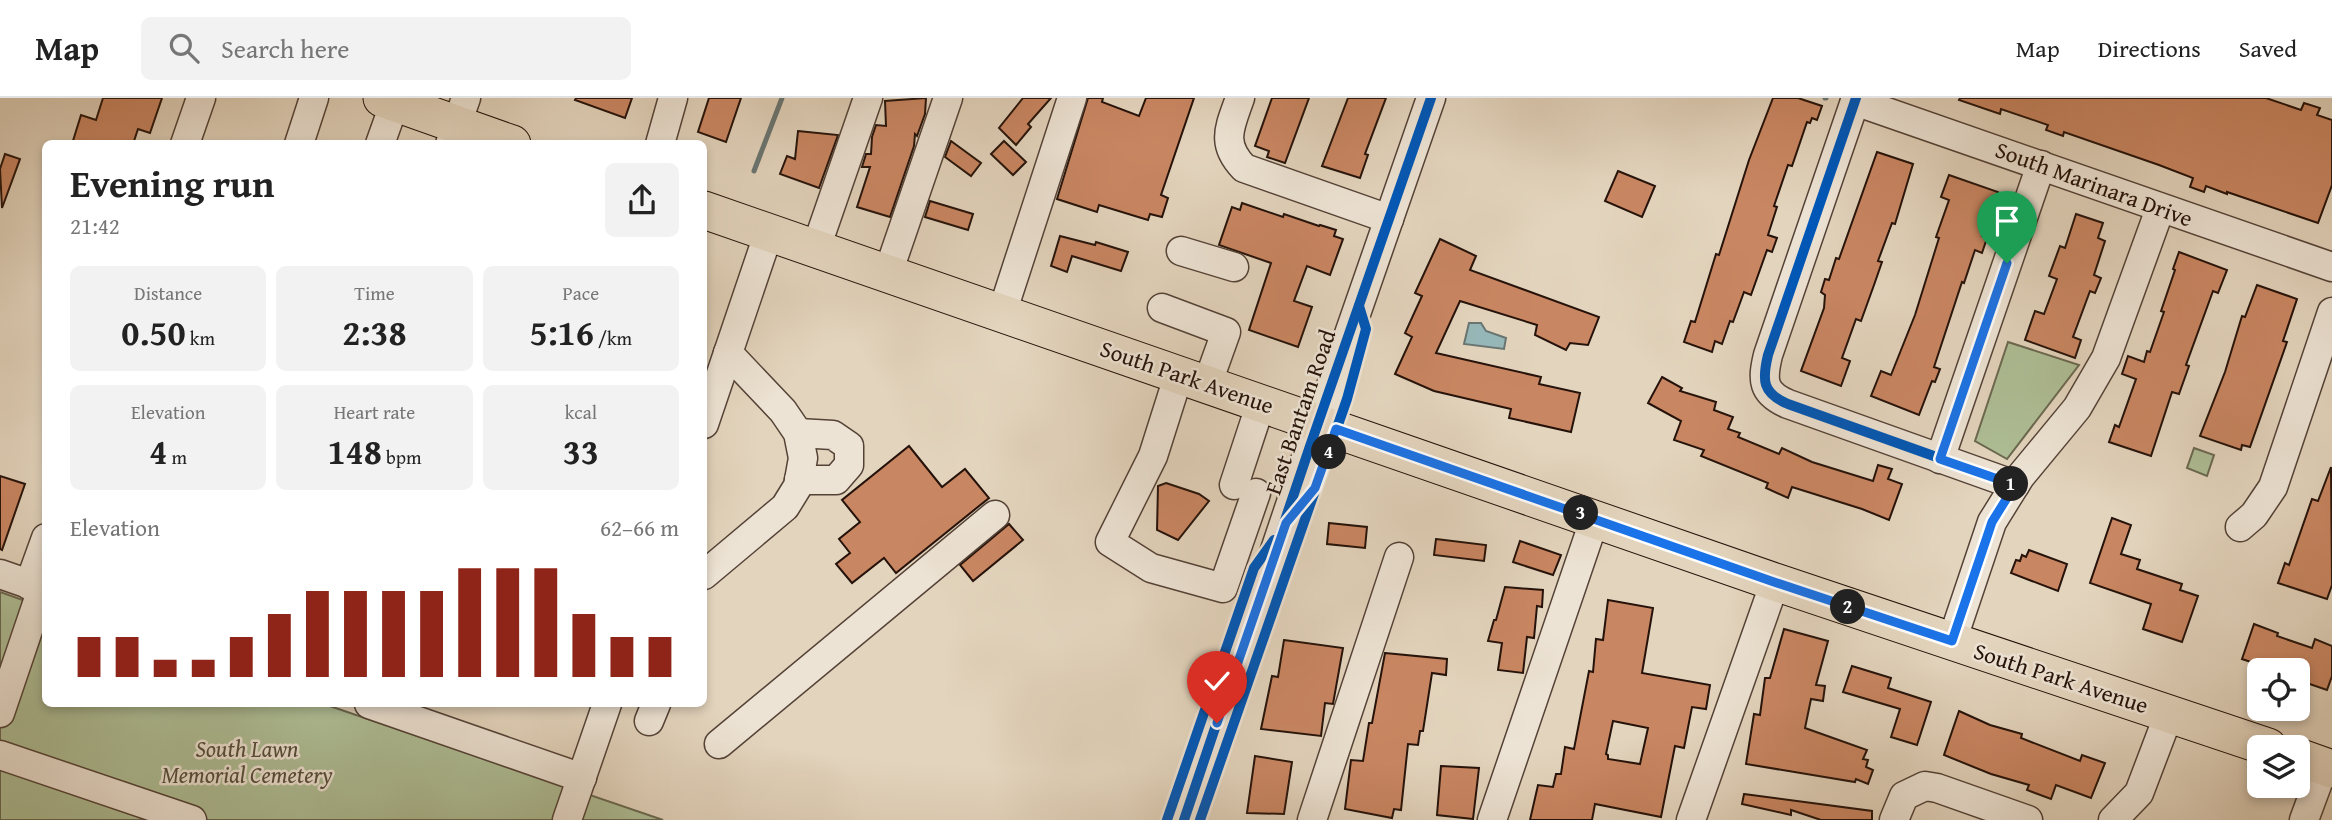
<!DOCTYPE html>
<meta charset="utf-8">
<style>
:root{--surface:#fff;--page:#f2f2f2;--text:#222;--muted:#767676;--line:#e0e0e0;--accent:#8f2418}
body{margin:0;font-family:"Gentium Book Plus",serif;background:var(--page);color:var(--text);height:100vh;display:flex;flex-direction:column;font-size:26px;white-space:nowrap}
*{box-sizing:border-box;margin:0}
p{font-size:23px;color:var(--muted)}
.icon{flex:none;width:38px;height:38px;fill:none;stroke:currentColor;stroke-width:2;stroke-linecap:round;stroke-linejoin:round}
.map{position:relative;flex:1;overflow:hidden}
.side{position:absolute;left:42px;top:42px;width:665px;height:567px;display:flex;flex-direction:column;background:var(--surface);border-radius:10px;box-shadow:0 4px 10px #0003}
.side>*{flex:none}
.controls{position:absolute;left:2247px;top:560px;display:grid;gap:14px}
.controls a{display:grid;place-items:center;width:63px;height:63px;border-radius:10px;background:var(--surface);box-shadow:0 4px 10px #0003;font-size:35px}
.pin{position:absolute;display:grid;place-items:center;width:60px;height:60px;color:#fff;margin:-72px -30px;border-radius:50% 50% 50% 0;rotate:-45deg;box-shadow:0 0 7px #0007}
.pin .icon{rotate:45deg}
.km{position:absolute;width:35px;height:35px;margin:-18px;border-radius:50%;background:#222;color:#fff;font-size:19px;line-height:35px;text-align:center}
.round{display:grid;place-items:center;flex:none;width:74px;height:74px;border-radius:10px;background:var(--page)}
.headline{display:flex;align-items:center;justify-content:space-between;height:119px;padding:0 28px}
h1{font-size:38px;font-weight:800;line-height:52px}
.metrics{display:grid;grid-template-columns:repeat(3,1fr);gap:10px;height:119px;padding:7px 28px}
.metrics div{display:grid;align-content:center;border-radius:10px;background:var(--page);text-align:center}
.metrics b{font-size:35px;font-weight:800}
.metrics small{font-size:19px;font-weight:400}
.metrics p{font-size:19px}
.chart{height:196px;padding:14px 28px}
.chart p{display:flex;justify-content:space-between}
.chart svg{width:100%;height:126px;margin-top:7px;stroke:var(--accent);stroke-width:6}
header{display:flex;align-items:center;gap:42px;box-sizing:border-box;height:98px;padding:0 35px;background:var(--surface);border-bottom:2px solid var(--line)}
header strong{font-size:33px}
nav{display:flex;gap:38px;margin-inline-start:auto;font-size:24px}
.search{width:490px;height:63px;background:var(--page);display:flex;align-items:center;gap:18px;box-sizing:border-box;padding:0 24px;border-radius:10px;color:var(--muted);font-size:26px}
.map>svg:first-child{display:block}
</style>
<header>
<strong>Map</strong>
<div class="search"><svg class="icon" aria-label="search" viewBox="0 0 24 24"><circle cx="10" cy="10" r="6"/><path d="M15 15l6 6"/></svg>Search here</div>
<nav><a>Map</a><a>Directions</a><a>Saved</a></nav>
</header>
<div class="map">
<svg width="2332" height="722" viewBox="0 0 2332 722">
<rect width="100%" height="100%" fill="#e3d4bd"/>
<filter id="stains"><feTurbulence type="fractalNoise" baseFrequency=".00286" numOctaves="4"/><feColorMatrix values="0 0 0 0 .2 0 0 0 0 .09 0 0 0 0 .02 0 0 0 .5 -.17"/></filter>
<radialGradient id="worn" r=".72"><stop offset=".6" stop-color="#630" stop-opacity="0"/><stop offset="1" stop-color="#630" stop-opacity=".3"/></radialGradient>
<g fill="#aebe96" stroke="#6a6850" stroke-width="2">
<path d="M2008,244L2079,267L2007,361L1975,343Z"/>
<path d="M2194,350L2214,357L2207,378L2187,370Z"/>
<path d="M0,494L45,510L46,606H324L663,722H0Z"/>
</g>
<path fill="#96b7b8" stroke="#697572" stroke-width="2" d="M1469,225H1481L1486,233L1506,240L1504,251L1464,246Z"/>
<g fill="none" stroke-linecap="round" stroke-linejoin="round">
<g stroke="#697572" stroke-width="5">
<path d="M1825,0H1826"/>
<path d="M754,73L782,0"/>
</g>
</g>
<g fill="#c98662" stroke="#25120a" stroke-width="2" fill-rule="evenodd">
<path d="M103,0H162L150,35L138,31L133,46H72L81,17L96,22Z"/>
<path d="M576,0H632L625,20L575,2Z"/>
<path d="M709,0H741L726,44L698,34Z"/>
<path d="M926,0L925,16L917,38L915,36L914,48L890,119L857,109L870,69H862L866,56H871L872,39L876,27L886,28L885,3Z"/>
<path d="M1023,0H1051L1028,26L1031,29L1016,47L999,30Z"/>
<path d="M1088,0H1103L1102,4L1139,18L1146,0H1194L1161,97L1168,100L1162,119L1150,116L1148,122L1099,107L1097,114L1057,101Z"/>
<path d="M1272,0H1309L1285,65L1267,59L1269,53L1255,48Z"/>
<path d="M1348,0H1386L1365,56L1368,57L1360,80L1322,68Z"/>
<path d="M1773,0H1798L1822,8L1817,22L1812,20L1810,25L1807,24L1792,68L1788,67L1774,108L1777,109L1768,137L1777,140L1772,154L1767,152L1751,197L1744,194L1733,224L1730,223L1722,246L1715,243L1712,254L1684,244L1691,223L1695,224L1716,156L1719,157L1749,62Z"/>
<path d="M1960,0H2266L2301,12L2304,5L2320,10L2317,17L2332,22V87L2318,125L2227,94V96L2206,88L2204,94L2190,89L2193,80L2159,67L2064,34L2063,38L2046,32L2048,27L2001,11L2000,16L1959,2Z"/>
<path d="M798,33L838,37L819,90L780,76L787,58L795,61Z"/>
<path d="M951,43L981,65L971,78L945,59Z"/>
<path d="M1004,43L1026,64L1013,77L991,56Z"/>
<path d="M1877,54L1913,66L1895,126L1892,125L1878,163L1882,164L1874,187L1861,223L1856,221L1842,260L1850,263L1841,288L1801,273L1824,210L1825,197L1821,194L1825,181L1829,182L1836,160L1839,161Z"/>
<path d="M5,56L20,61L2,110L0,71Z"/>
<path d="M1618,73L1655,88L1642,119L1605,103Z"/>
<path d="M1949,77L1998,94L1982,138L1987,140L1982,155L1975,152L1964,185L1962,184L1934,269L1940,271L1935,284L1932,283L1919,317L1871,298L1881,273L1891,277L1915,217L1939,140L1936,139L1949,102L1941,99Z"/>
<path d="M930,103L973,116L968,132L925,119Z"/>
<path d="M1242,105L1283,119L1284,116L1319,128L1320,127L1336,132L1334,138L1343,141L1330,177L1307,168L1294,203L1312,209L1298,249L1249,232L1271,165L1219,147L1232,109L1240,112Z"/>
<path d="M2076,116L2103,125L2098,140L2105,143L2094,177L2101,180L2095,195L2090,193L2073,239L2081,242L2075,260L2025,242L2035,213L2044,216L2057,181L2049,178L2060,148L2065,150Z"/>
<path d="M1060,138L1095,147L1096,144L1128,154L1121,173L1072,158L1067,174L1051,168Z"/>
<path d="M1440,141L1476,158L1470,172L1599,219L1588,247L1570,245L1566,252L1535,237L1537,227L1460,203L1436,255L1541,279L1539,286L1580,295L1571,334L1509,320L1511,311L1434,293L1395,276L1412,239L1405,235L1422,198L1415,195Z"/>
<path d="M2179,154L2227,172L2218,195L2213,193L2186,267L2189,268L2179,296L2172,294L2151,358L2109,344L2115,327L2119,329L2136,281L2122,276L2128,258L2144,264L2147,253L2150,254L2164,214L2161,213L2175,172L2173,171Z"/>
<path d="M2257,187L2297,201L2283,243L2287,244L2250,349L2242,347L2241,352L2200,338L2225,274L2242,218L2245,219Z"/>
<path d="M1662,279L1682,290L1680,293L1716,304L1714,312L1733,319L1728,331L1740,335L1738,339L1779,356L1782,350L1812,364L1873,383L1878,367L1892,371L1888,381L1902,386L1889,422L1862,411L1792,389L1788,400L1766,390L1768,385L1701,358L1704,352L1674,342L1681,323L1648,305Z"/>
<path d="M909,348L942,389L965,371L989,400L896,475L884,460L852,485L836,466L850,455L839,441L860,424L842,402Z"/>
<path d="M2331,369L2332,487L2327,501L2278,485L2285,465L2289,467L2312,401L2318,403Z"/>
<path d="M0,378L25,386L2,452L0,451Z"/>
<path d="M1166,385L1199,396L1209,403L1178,442L1157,432L1158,388Z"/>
<path d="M2112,420L2131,427L2121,456L2140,462L2137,471L2182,486L2180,492L2198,498L2182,544L2143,531L2151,506L2090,485Z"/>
<path d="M1329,425L1367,429L1365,450L1327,446Z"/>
<path d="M1009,426L1023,442L973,483L960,467Z"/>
<path d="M1436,441L1486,447L1484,463L1434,457Z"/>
<path d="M1520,443L1561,457L1553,477L1513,464Z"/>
<path d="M2029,452L2067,466L2058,493L2011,475L2016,462L2020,463L2022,457L2026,459Z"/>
<path d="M1505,489L1543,492L1542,509L1537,508L1534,540L1527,539L1523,575L1498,572L1502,545L1488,543L1494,522H1496Z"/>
<path d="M1608,502L1653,510L1642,575L1710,587L1706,611L1692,609L1684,650L1675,648L1661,719L1595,706L1592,722H1530L1538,687L1553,689L1556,676H1561L1565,649L1574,651L1589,573L1593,574L1596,541L1603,542ZM1613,623L1648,630L1640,666L1608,661V657L1606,656Z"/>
<path d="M2254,526L2278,535L2277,538L2312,550L2315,541L2332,548V578L2327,592L2298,582V572H2287L2261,563L2260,567L2242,561Z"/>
<path d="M1784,531L1828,543L1816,587L1825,588L1823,603L1811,601L1805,630L1867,652L1863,661L1868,662L1866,669L1873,672L1868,686L1856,681L1855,684L1746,666L1754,616L1760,617L1765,580H1770Z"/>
<path d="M1284,542L1343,550L1333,606L1325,605L1321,638L1261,631L1272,578L1278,579Z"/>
<path d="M1385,555L1447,561L1446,577L1432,575L1423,633H1420L1418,647L1408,646L1401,712L1394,711L1392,720L1345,711L1351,662L1363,663L1369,625H1372Z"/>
<path d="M1852,568L1891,580L1888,590L1931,604L1917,647L1891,639L1900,611L1843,594Z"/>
<path d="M1959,613L1990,627L2022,636L2021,640L2080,663L2082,657L2105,665L2091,700L2056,687L2051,701L2027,692L2029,687L1991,676L1944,657Z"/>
<path d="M1255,658L1292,664L1284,716L1247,715Z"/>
<path d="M1441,668L1479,670L1473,721L1437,717Z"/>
<path d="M1744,696L1872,713V722H1821L1791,712V717L1742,706Z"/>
</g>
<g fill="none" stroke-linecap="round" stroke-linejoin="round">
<g stroke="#544237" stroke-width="31">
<g id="minor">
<path d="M1240,0C1230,29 1220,45 1244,70L1389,121"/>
<path d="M1856,0L1768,257C1762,282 1762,295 1788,306L2015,387"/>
<path d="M1855,3L2332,169"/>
<path d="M185,46L201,0"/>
<path d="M299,46L314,0"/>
<path d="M380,46L395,4"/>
<path d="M450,46L466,0"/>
<path d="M660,46L673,0"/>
<path d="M816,150L868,0"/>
<path d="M1181,153L1234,169"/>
<path d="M888,175L948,0"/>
<path d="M1162,210L1226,234L1207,287"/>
<path d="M1002,215L1072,0"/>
<path d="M1179,276L1153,358L1110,444L1151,470L1223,490L1256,395"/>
<path d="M704,326L769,134"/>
<path d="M798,335L833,337L849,348V367L836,382H799"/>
<path d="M1940,361L2041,67"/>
<path d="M1234,387L1261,305"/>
<path d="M2240,429L2254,417L2273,389L2332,214"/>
<path d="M0,476L46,492"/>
<path d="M704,477L785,409L798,388L803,360L798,335L783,313L728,255"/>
<path d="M29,487L46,440"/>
<path d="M1952,543L1992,424L2020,379L2077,310L2106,260L2160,111"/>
<path d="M369,606L582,680"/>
<path d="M0,615L42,491"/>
<path d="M649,623L656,606"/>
<path d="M719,646L995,417"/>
<path d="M0,657L192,722"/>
<path d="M567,722L607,606"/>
<path d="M1184,722L1309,351L1431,0"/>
<path d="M1312,722L1399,459"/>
<path d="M1492,722L1595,420"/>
<path d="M1691,722L1775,484"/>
<path d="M1894,722L1904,698L1925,688L1937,690L2028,722"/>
<path d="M2113,722L2139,695L2169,616"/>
<path d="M2304,722L2324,668"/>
</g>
</g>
<g stroke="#25120a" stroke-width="39">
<g id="major">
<path d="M382,0L512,46"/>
<path d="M704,112L1775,484L2268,649"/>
<path d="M2298,659L2332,671"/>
</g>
</g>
<use href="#minor" stroke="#ede3d4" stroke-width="28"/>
<use href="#major" stroke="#e3d4bd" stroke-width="37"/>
<g stroke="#ede3d4" stroke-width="15">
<g id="cycleway">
<path d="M1856,0L1768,257C1762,282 1762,295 1788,306L2015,387"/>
<path d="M1167,722L1254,470L1274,442"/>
<path d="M1184,722L1309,351L1431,0"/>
<path d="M1200,722L1347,301L1366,231L1359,208"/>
</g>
</g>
<use href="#cycleway" stroke="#0057b8" stroke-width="10"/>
</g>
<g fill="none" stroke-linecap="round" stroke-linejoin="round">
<g stroke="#fff" stroke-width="14">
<path id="route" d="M1217,625L1286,425L1315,390L1336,331L1774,484L1952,543L1992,424L2015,387L1940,361L2007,165"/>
</g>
<use href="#route" stroke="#1a73e8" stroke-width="9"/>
</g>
<g text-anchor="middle" stroke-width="5" stroke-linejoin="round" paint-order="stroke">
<g font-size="23" fill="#25120a" stroke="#ede3d4">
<text transform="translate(2094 86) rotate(20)" y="8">South Marinara Drive</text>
<text transform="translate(1187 279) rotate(19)" y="8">South Park Avenue</text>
<text transform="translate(1300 314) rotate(-71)" y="8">East Bantam Road</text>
<text transform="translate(2061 580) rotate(18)" y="8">South Park Avenue</text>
</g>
<g font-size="23" font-style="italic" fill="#554e3b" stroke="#ede3d4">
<text x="247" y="659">South Lawn<tspan x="247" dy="26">Memorial Cemetery</tspan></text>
</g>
</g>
<rect width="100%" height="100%" filter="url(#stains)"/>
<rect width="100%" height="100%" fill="url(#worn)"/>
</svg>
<div class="controls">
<a><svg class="icon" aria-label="locate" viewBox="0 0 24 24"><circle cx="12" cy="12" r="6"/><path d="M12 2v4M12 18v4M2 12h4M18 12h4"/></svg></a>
<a><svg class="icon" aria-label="layers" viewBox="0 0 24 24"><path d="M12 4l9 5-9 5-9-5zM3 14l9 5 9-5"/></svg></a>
</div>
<div class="pin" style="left:2007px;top:165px;background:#1e9e55"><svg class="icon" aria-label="arrive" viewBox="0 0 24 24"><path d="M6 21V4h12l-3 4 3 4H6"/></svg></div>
<div class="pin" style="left:1217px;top:625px;background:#d93025"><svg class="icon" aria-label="check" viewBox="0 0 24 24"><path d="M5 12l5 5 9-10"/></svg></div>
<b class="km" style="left:2011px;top:386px">1</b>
<b class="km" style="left:1848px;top:509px">2</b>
<b class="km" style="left:1581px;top:415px">3</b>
<b class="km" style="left:1329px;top:354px">4</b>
<section class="side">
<div class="headline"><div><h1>Evening run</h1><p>21:42</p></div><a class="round"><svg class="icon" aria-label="share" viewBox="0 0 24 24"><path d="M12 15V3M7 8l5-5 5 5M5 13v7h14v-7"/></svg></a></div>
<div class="metrics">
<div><p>Distance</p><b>0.50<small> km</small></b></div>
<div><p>Time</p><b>2:38</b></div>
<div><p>Pace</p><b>5:16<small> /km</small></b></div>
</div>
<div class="metrics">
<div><p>Elevation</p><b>4<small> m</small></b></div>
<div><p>Heart rate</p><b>148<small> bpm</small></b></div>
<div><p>kcal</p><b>33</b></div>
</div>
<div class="chart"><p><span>Elevation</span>62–66 m</p>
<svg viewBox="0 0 160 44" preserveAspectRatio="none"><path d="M5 44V30M15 44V30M25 44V38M35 44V38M45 44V30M55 44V22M65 44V14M75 44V14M85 44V14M95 44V14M105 44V6M115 44V6M125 44V6M135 44V22M145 44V30M155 44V30"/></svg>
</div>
</section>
</div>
